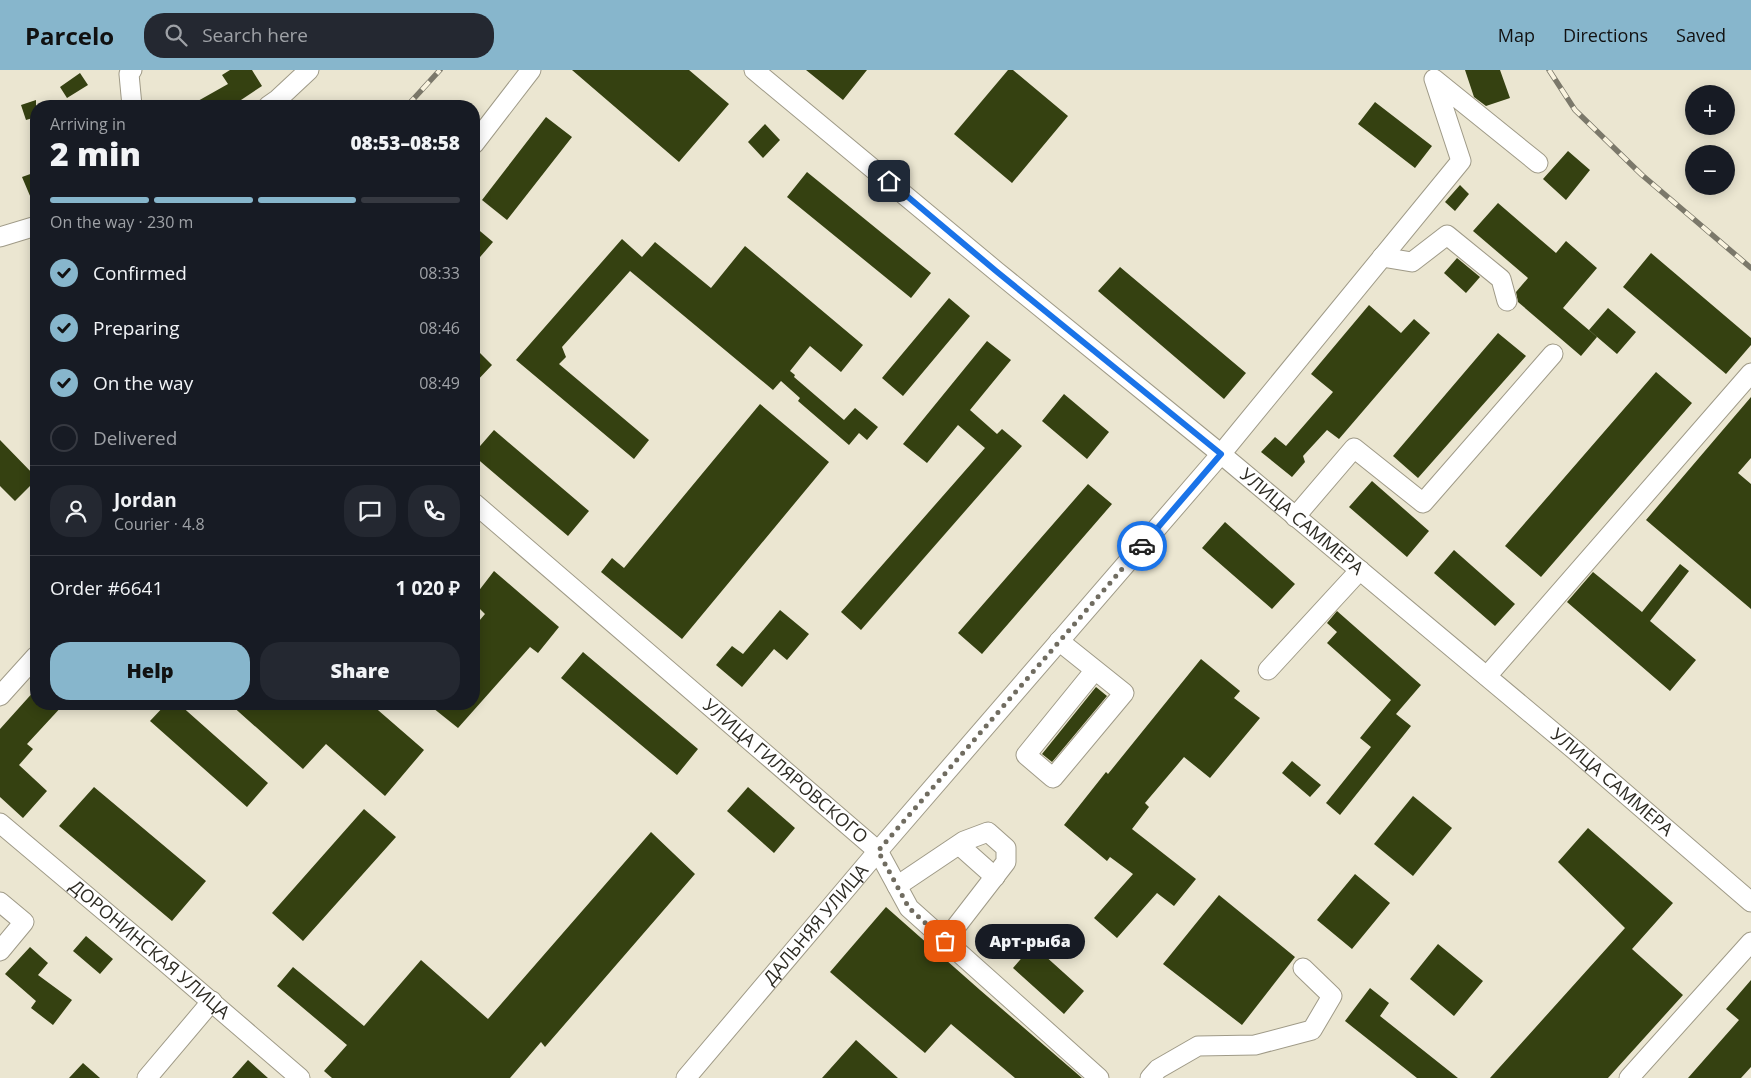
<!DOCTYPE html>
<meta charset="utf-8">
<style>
body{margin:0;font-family:"Open Sans",sans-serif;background:#242831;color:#f1f3f6;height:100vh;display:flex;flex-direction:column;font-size:19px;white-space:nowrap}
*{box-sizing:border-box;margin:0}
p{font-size:16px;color:#9ea1a6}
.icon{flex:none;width:28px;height:28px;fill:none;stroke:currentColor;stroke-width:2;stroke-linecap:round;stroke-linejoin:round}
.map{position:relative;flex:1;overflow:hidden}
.side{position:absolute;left:30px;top:30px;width:450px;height:610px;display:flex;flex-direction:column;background:#171b24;border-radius:20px;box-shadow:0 2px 12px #0003}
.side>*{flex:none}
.tools{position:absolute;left:1685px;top:15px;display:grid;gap:10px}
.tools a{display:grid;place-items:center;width:50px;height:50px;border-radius:50%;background:#171b24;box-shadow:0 2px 12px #0003;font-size:25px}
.pin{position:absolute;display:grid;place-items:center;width:42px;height:42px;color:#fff;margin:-21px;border-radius:10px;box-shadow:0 2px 8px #0006}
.courier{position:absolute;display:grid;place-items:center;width:50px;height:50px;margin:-25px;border:4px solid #1a73e8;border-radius:50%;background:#fff;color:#222;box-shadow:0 1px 6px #0007}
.bubble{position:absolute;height:35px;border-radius:18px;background:#171b24;box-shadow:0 2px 12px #0003;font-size:16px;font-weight:800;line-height:35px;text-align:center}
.summary em{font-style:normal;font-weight:800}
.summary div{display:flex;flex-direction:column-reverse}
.summary{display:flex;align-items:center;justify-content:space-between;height:85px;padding:0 20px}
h1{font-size:32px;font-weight:800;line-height:38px}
.bar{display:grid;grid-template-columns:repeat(4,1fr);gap:8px 5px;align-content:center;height:60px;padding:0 20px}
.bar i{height:6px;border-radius:4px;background:#363941}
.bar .current{background:#87b6cc}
.bar p{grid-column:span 4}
.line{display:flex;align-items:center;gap:12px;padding:0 20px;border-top:1px solid #363941}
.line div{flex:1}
.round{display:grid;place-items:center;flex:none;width:52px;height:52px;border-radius:20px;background:#242831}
ol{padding:0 20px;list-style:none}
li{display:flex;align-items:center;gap:15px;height:55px}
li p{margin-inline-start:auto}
li .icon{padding:5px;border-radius:50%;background:#87b6cc;color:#111;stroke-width:4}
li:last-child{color:#9ea1a6}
li i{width:28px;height:28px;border:2px solid #363941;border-radius:50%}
.action{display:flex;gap:10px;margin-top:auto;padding:10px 20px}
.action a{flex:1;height:58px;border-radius:20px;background:#87b6cc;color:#111;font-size:20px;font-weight:800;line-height:58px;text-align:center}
.action a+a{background:#242831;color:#f1f3f6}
header{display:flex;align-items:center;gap:30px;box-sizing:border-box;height:70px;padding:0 25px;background:#87b6cc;color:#111}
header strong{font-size:24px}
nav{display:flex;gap:28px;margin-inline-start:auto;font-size:18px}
.search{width:350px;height:45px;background:#242831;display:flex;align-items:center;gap:12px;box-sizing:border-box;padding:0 18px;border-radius:20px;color:#9ea1a6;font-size:19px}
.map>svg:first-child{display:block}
</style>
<header>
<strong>Parcelo</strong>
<div class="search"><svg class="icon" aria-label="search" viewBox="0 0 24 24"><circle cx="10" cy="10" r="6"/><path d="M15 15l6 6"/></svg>Search here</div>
<nav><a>Map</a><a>Directions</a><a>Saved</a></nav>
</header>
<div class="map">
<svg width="1751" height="1008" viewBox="0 0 1751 1008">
<rect width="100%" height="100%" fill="#ebe6d1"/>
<path fill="#354111" d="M230,0H252L262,16L232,36H189L228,14L222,5Z
M572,0H689L729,34L679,92Z
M806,0H867L843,30Z
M1008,0H1013L1068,46L1012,113L954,64Z
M1465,0H1500L1510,28L1486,36L1474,27Z
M80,3L88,15L67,28L60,17Z
M36,30V47L26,50L21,35Z
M1375,32L1432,76L1415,98L1358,54Z
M546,47L572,67L507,150L482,130Z
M765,54L780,70L763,88L748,72Z
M1568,81L1590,100L1566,130L1543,109Z
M36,102V140L22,107Z
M807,102L931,203L911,228L787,127Z
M1460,115L1469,124L1455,141L1445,132Z
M1498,133L1556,183L1566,171L1597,198L1563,238L1597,267L1581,286L1518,232L1516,222L1528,208L1473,161Z
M474,156L493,172L474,194Z
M622,169L642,187L655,172L711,218L745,176L863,275L841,302L810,276L790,301L795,305L794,307L844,350L855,338L878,357L867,370L859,363L849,375L798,331L800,328L781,311L773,320L630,201L562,277L566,287L559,294L649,370L634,389L516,290Z
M1651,183L1751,268V275L1726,304L1623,217Z
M1457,188L1480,207L1466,223L1444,203Z
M1120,197L1246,303L1224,329L1098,221Z
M949,228L970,246L903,326L882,308Z
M1369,235L1401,263L1414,249L1430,263L1339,369L1327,360L1303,386L1305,392L1292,407L1261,382L1275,367L1286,376L1333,322L1311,304Z
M1608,238L1636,262L1617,284L1589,260Z
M1498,263L1526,286L1418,408L1393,386Z
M987,271L1011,290L970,340L997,364L1002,359L1022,376L861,560L841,542L985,378L958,355L927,393L903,374Z
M474,277L492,295L474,314Z
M1656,302L1692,333L1541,507L1505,476Z
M1064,324L1109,362L1087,389L1042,351Z
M1751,327V388L1738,403L1751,414V539L1646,450Z
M760,334L829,392L682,569L601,502L612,488L624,498Z
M494,360L589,441L568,466L474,386V383Z
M0,370L36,407V410L15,431L0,416Z
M1372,411L1429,461L1407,487L1349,437Z
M1088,414L1112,434L982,584L958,563Z
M1225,452L1295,514L1272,539L1202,478Z
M1454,480L1515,534L1495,556L1434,503Z
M1680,494L1689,501L1650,551L1696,590L1670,621L1567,532L1593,502L1642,542Z
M494,501L559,557L538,583L530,577L458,658L428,634H474V557L485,544L474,533V527Z
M780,540L809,564L787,590L774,579L742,617L716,595L732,576L743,584Z
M1337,541L1421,615L1396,644L1411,656L1340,745L1326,733L1371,677L1360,668L1391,630L1327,573L1337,562L1327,553Z
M583,582L698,679L677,705L561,608Z
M1201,589L1240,621L1234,628L1260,648L1210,708L1184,687L1145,733L1149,737L1132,759L1196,809L1174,836L1157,823L1117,868L1094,848L1133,804L1110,787L1107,791L1064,755L1106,702L1108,704Z
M1096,617L1107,626L1052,692L1042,684Z
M36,619V634H64L27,674L33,679L19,695L47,721L23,748L0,727V659Z
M166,634H179L268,713L247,737L150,651Z
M230,634H371L424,680L385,726L326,674L303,699Z
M1292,691L1321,715L1310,727L1282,703Z
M94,717L206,811L172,851L59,756Z
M748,717L795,758L774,783L727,741Z
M1413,726L1452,758L1413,806L1374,774Z
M364,739L396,767L303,871L272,843Z
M1588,758L1673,833L1632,879L1683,925L1608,1008H1490L1625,858L1558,792Z
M651,762L695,804L545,977L541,972L510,1008H332L324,1001L347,975L277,916L293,897L364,956L421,890L488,949Z
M1355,804L1390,833L1352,879L1317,850Z
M1219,825L1295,887L1242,955L1163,894Z
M886,837L980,920L1082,1008H1015L951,954L925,983L867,934L830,902Z
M86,866L113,889L100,904L73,881Z
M1438,874L1483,911L1454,946L1410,909Z
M1033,875L1084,921L1064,944L1013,898Z
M30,877L48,893L38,905L72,930L53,955L31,938L36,931L5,904Z
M1751,910V997L1741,1008H1688L1739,950L1726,939Z
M1370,918L1389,933L1380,946L1458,1008H1417L1345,951Z
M856,970L898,1008H822Z
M248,990L268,1008H232Z
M83,993L100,1008H69Z"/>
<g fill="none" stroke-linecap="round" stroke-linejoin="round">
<defs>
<g id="minor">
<path id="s1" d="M754,0L996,201L1221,384L1577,682L1751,832"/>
<path d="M132,36L129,4L132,0"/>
<path d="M268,36L278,29L309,0"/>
<path d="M474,74L531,0"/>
<path d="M0,167L36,156"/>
<path d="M1382,187L1412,192L1447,165L1501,209L1507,231"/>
<path id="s2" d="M474,433L878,781L909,838L1099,1008"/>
<path d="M1295,447L1354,378L1423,433L1553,284"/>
<path d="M1059,571L1124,623L1053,708L1026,685L1095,600"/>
<path d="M1268,600L1360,500"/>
<path d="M1487,606L1751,303"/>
<path d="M0,626L36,586"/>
<path id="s3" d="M0,753L165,892L300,1008"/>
<path d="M959,775L995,807"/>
<path d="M897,816L964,771L988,762L1006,778V792L945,871"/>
<path d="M0,832L24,852L0,881"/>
<path d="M147,1008L212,931"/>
<path id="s4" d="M686,1008L878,781L1221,384L1461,91L1434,9L1538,93"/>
<path d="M1150,1008L1158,999L1198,976L1255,975L1312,960L1332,926L1303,898"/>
<path d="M1629,1008L1751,872"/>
</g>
</defs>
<use href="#minor" stroke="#9f9a87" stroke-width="21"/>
<use href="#minor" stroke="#fff" stroke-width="19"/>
<defs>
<path id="rail" d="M1549,0L1575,40L1642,105L1751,198
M407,36L440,0"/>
</defs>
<use href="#rail" stroke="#7b786a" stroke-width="5.5"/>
<use href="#rail" stroke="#f9f3de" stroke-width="4" stroke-dasharray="11" stroke-linecap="butt"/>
</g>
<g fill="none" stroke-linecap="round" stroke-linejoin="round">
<path stroke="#706c60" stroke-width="5" stroke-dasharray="0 9" d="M945,871L909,838L878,781L1142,476"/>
<path stroke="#1a73e8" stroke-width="6" d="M889,111L996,201L1221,384L1142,476"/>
</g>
<g text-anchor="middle" stroke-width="5" stroke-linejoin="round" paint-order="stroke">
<g font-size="18" fill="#2d2b23" stroke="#f9f3de">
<text dy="6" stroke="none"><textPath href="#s1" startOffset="710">УЛИЦА САММЕРА</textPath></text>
<text dy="6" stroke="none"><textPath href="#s2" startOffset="411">УЛИЦА ГИЛЯРОВСКОГО</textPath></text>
<text dy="6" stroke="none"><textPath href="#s1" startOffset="1115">УЛИЦА САММЕРА</textPath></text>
<text dy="6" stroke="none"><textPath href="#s4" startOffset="201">ДАЛЬНЯЯ УЛИЦА</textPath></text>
<text dy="6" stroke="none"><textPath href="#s3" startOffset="196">ДОРОНИНСКАЯ УЛИЦА</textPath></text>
</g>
</g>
</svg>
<div class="tools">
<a>+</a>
<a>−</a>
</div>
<div class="pin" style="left:945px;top:871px;background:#ea580c"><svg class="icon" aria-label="bag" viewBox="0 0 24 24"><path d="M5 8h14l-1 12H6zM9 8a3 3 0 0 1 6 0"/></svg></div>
<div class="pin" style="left:889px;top:111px;background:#1f2937"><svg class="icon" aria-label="home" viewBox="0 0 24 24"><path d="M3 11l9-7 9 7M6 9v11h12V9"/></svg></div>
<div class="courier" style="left:1142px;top:476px"><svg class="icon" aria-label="car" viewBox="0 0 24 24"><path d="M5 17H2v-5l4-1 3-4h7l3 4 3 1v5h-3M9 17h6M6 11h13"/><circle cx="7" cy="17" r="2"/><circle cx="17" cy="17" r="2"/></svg></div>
<div class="bubble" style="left:975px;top:854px;width:110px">Арт-рыба</div>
<section class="side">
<div class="summary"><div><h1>2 min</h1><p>Arriving in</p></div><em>08:53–08:58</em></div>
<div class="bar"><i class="current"></i><i class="current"></i><i class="current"></i><i></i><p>On the way · 230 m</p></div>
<ol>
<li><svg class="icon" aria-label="check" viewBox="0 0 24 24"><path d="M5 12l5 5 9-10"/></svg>Confirmed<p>08:33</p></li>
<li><svg class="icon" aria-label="check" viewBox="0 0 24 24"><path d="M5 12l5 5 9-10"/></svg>Preparing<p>08:46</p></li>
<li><svg class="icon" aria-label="check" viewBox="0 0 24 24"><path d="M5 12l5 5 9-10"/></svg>On the way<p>08:49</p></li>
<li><i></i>Delivered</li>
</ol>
<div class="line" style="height:90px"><a class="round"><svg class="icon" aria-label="person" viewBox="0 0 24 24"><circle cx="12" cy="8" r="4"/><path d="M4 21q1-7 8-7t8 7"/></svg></a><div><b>Jordan</b><p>Courier · 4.8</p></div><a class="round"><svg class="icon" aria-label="chat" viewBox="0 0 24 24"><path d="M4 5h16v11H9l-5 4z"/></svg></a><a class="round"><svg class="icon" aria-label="phone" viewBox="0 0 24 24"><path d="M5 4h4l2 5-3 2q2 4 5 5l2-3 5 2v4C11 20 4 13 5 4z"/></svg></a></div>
<div class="line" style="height:65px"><div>Order #6641</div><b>1 020 ₽</b></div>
<div class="action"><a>Help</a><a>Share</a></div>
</section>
</div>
